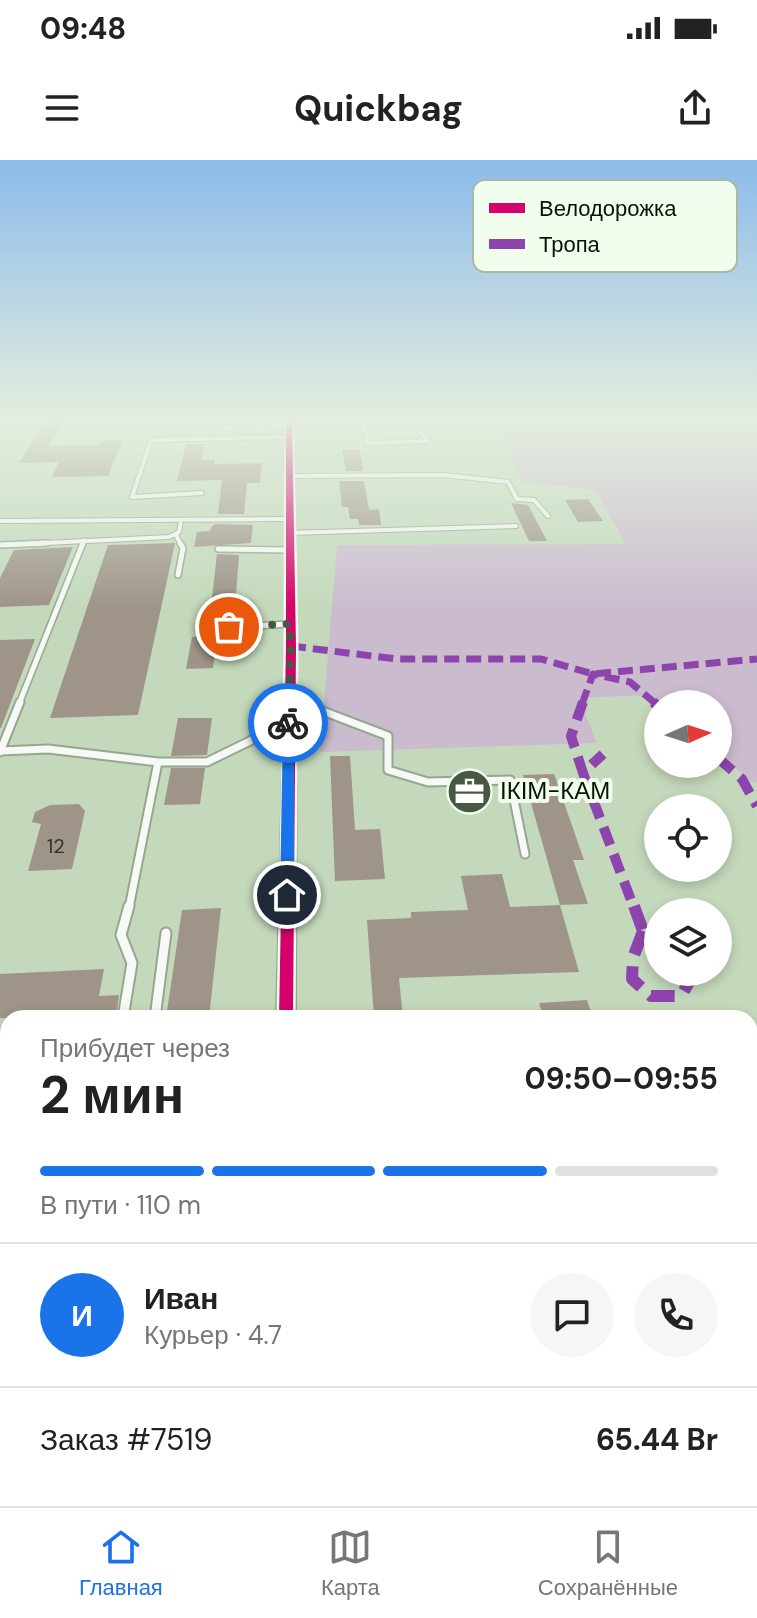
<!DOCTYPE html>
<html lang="ru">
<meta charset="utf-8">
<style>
body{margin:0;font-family:"DM Sans",sans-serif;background:#f6f6f6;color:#222;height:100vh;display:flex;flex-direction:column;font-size:30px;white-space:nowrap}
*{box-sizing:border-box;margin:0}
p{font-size:26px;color:#767676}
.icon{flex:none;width:44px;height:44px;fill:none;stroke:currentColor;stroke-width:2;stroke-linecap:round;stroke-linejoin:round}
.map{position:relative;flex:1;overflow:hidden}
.side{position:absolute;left:0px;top:850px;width:758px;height:496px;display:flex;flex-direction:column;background:#fff;border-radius:24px 24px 0 0;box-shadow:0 4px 12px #0003}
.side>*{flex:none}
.needle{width:52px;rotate:87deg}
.controls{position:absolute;left:644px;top:530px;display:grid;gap:16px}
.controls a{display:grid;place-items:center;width:88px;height:88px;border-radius:50%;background:#fff;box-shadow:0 4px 12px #0003;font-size:40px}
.pin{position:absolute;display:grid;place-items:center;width:68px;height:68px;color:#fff;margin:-34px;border:4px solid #fff;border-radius:50%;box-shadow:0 2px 8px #0007}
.courier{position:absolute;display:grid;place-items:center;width:80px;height:80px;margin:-40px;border:6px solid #1a73e8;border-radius:50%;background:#fff;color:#222;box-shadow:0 2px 10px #0007}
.headline em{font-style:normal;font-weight:700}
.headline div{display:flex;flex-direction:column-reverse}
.headline{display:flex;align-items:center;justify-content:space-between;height:136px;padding:0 40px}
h1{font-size:52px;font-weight:700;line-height:60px}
.bar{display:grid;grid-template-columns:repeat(4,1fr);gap:12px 8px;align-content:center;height:96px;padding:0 40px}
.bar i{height:10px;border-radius:6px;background:#e0e0e0}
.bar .selected{background:#1a73e8}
.bar p{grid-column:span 4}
.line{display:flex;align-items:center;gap:20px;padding:0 40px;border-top:2px solid #e0e0e0}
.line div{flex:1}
.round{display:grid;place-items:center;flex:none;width:84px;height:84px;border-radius:42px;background:#f6f6f6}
.status{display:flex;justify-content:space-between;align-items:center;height:56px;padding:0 40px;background:#fff;direction:ltr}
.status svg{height:22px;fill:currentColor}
header{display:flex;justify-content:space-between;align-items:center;height:104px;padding:0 40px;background:#fff;font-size:36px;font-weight:700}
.menu{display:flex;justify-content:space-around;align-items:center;height:112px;border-top:2px solid #e0e0e0;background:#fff;font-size:22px;color:#767676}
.menu a{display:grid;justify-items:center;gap:4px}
.menu .selected{color:#1a73e8}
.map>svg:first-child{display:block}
</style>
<div class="status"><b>09:48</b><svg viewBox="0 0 49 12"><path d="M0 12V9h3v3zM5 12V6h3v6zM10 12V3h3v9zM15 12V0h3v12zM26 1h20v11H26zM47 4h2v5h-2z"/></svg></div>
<header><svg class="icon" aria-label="menu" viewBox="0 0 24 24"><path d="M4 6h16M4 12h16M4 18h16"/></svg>Quickbag<svg class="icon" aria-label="share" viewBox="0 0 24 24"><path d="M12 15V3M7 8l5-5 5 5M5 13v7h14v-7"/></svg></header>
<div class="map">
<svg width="757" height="1346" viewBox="0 0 757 1346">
<rect width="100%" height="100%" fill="#c4d9bb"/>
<path fill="#cabcce" d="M499,260H757V622L753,623L718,593V544H660L650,535L579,538L597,583L320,592L337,385L626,384L595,330L521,321Z"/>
<path fill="#9e9488" d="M65,261L49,286L100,285L102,281L122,280L108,316L52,317L59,302L19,303L45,262Z
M186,284H204L201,300H215V304L262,303L260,323H247L244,354H218L222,320L177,321Z
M342,290H360L363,311H346Z
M339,321H364L369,350L379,349L381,365H359L358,359H350L348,347H342Z
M588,339L603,361L578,362L565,340Z
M511,343L528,345L547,381H529Z
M216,364L253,365L251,383L194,387L197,372L210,371L212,366Z
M175,383L138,555L50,558L108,385Z
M73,387L49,445L0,447V418L14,390Z
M217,394L239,395L234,462L209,463Z
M233,473V476H217L213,508L186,509L192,477Z
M35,479L1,568H0V480Z
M178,558H212L207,595L171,596Z
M330,596H350L355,670L380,669L385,719L335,721Z
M171,608H205L200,644L164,645Z
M554,614L584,700H573L588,744L560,745L523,615Z
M79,644L85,651L72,709L28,711L41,664L32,662L35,652L50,645Z
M502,714L510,747L560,745L579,812L399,818L403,858H374L367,760L411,758V752L468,750L461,716Z
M221,748L209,858H166L182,750Z
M104,809L99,836L119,835L116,858H0V814Z
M587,840L593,858H544L539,843Z"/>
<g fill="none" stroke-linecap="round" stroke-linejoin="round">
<defs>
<path id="service-far3" d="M362,260L368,283L428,281L409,260
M219,268L288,266
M289,316L444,315L508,322L517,339L534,340L548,356
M202,333L132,337L151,280L288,277
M0,361L289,359
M289,373L516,366
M176,375L181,385
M4,385L169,377L179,372L181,360
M82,385L84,380"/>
<path id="service-far2" d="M0,385L47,383
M218,389L289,390
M178,415L183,388L180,383
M200,469L289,464
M19,544L83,383"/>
<path id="service-far1" d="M0,591L48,589L158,602H207L250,581L288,550H320L388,576V610L428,622L510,620L525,694
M0,592L20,542
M129,748L158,602"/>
<path id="service" d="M123,858L132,803L121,775L129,746
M155,858L166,773"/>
<path id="minor" d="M285,260H293L296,486L295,858H277L286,486Z
M270,1338H294L295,1346H269Z"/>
</defs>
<use href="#service-far3" stroke="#96a68f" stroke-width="6"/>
<use href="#service-far2" stroke="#96a68f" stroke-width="8"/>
<use href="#service-far1" stroke="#96a68f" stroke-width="11"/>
<use href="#service" stroke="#96a68f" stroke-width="13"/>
<use href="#minor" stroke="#96a68f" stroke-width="4"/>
<use href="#service-far3" stroke="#f6f9f5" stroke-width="4"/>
<use href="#service-far2" stroke="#f6f9f5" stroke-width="5"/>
<use href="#service-far1" stroke="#f6f9f5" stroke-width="7"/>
<use href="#service" stroke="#f6f9f5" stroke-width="9"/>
<use href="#minor" fill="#f6f9f5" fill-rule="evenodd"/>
<path stroke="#8e44ad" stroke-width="7" stroke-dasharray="15 7" stroke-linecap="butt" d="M291,486L397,499H541L593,514L757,499
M582,544L593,514L630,522L656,544"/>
<path stroke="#8e44ad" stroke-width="10" stroke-dasharray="19 10" stroke-linecap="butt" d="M583,542L571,576L583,613L603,594
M653,542L658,546
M718,598L742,619L757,646
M583,613L634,748"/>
<path stroke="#8e44ad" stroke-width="12" stroke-dasharray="25 12" stroke-linecap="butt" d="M634,746L643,771L658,783
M643,771L633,798L632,819L651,836H681L692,817L687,812"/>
<defs>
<path id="cycleway" d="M286,260H292L296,486L293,858H279L286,486Z"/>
</defs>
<use href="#cycleway" stroke="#f1feed" stroke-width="5"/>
<use href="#cycleway" fill="#d6006c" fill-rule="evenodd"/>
</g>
<linearGradient id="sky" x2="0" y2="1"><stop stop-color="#8bbbe9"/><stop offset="0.58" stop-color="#e4eee0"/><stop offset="1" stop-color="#e4eee0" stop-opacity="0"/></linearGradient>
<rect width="757" height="448" fill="url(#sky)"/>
<path fill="#1a73e8" d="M288,560L294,563V735L287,739L280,735L283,563Z"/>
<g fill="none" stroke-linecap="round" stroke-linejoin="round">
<path stroke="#485943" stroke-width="8" stroke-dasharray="0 14.4" d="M229,467L289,464L291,486L288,563"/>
</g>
<defs>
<symbol id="office-disc" viewBox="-11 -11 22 22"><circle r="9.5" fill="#485943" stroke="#f1feed"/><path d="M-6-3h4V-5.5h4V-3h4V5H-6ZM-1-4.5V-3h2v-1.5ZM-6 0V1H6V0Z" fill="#fff"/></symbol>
</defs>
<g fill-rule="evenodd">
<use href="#office-disc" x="444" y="606" width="51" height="51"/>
</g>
<g text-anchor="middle" stroke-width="8" stroke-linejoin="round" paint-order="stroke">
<g font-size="20" fill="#2c3424">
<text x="56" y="693">12</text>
</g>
<g font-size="24" fill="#061402" stroke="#f1feed" text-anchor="start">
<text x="500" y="639">ІКІМ-КАМ</text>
</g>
</g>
<rect x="473" y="20" width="264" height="92" rx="12" fill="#f1feed" stroke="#aab8a6" stroke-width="2"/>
<rect x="489" y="43" width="36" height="10" fill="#d6006c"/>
<rect x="489" y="79" width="36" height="10" fill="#8e44ad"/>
<g font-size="22" fill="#061402">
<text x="539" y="56">Велодорожка</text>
<text x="539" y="92">Тропа</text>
</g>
</svg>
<div class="controls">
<a><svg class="needle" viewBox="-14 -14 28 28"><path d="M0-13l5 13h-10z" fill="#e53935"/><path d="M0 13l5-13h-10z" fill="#767676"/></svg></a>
<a><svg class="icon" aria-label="locate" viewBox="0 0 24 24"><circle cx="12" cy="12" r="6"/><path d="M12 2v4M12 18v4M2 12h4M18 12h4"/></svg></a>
<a><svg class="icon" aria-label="layers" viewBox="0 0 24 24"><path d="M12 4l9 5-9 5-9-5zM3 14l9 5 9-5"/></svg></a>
</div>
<div class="pin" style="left:229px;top:467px;background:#ea580c"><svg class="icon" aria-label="bag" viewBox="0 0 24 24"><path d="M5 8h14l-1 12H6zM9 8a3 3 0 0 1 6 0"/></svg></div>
<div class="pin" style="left:287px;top:735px;background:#1f2937"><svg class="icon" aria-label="home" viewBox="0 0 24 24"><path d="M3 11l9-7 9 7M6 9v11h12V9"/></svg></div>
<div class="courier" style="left:288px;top:563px"><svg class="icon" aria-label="bike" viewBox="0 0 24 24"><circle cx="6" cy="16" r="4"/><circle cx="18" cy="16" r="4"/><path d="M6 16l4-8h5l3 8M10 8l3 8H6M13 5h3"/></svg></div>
<section class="side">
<div class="headline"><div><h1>2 мин</h1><p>Прибудет через</p></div><em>09:50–09:55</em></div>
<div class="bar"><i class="selected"></i><i class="selected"></i><i class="selected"></i><i></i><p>В пути · 110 m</p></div>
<div class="line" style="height:144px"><b class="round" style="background:#1a73e8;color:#fff">И</b><div><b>Иван</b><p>Курьер · 4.7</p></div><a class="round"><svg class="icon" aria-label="chat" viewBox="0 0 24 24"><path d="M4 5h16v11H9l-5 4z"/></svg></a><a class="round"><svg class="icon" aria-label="phone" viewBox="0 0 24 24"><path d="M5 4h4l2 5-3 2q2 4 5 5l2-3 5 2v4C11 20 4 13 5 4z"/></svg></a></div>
<div class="line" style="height:104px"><div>Заказ #7519</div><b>65.44 Br</b></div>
</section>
</div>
<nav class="menu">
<a class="selected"><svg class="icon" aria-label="home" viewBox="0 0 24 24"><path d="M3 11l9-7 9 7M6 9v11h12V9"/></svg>Главная</a>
<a><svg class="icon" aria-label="map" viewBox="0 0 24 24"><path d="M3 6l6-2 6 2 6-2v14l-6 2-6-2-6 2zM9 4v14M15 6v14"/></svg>Карта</a>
<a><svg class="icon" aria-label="saved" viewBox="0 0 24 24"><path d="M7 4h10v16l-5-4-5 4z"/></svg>Сохранённые</a>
</nav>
